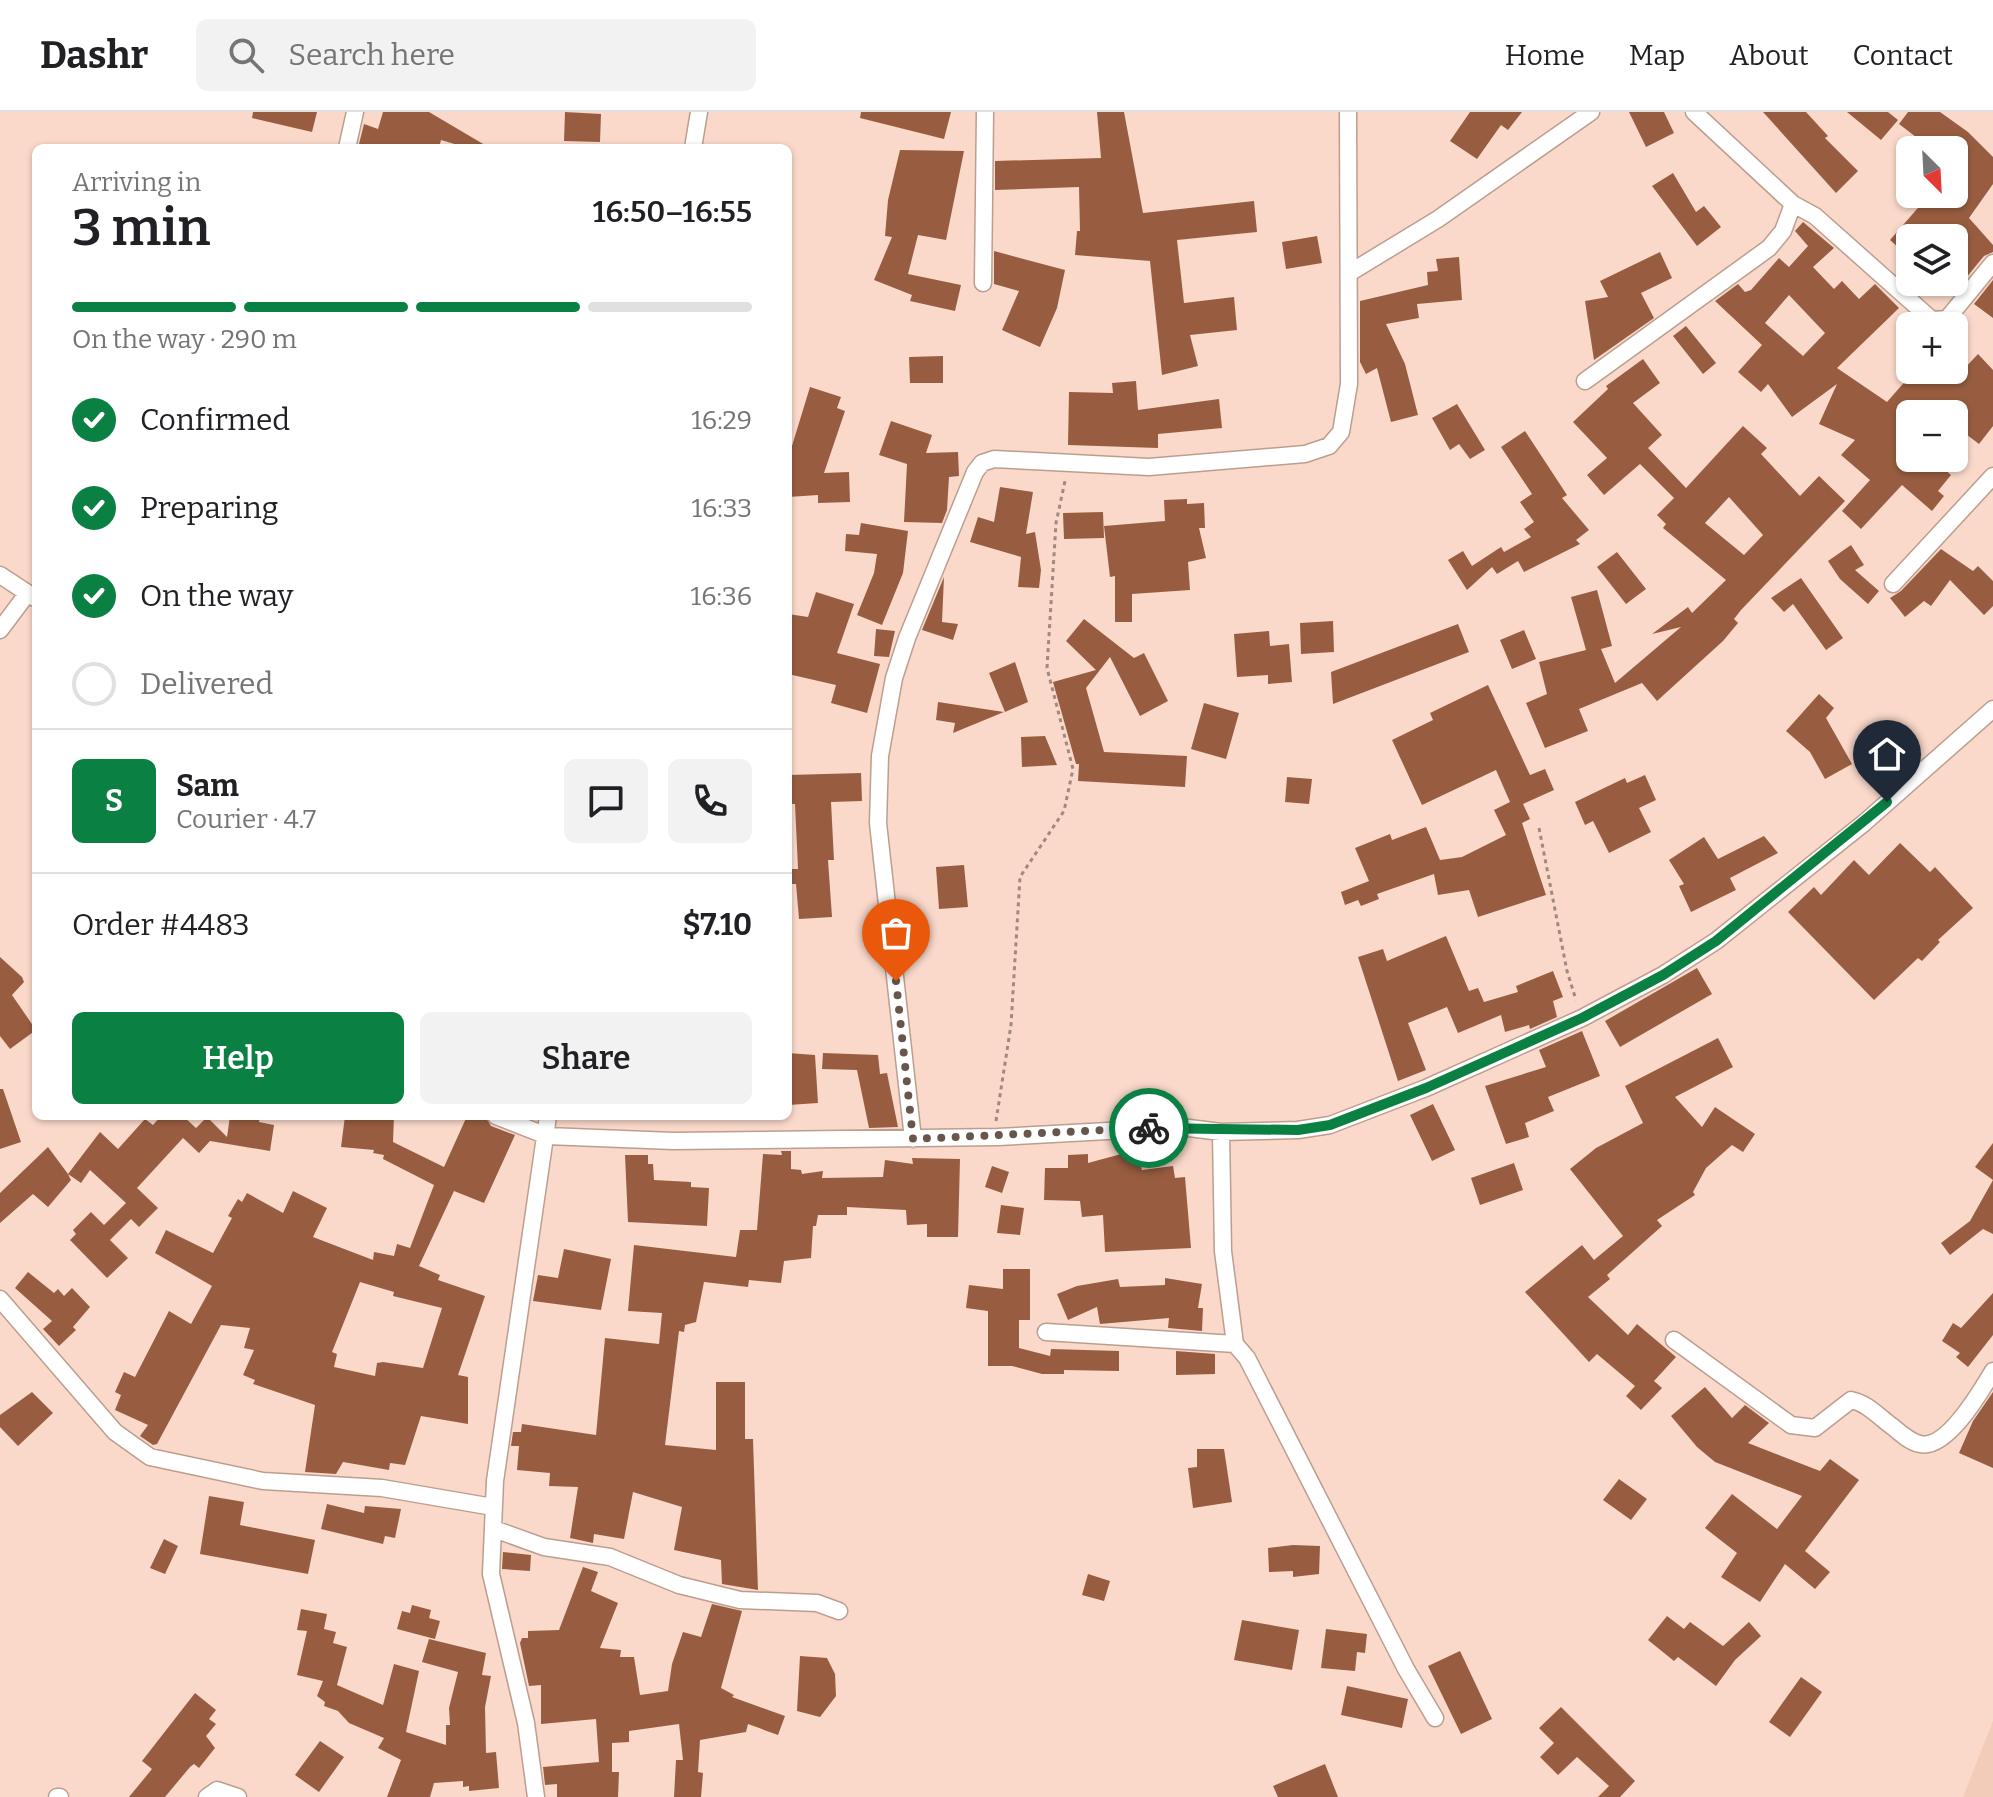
<!DOCTYPE html>
<meta charset="utf-8">
<style>
body{margin:0;font-family:Bitter,serif;background:#f2f2f2;color:#202124;height:100vh;display:flex;flex-direction:column;font-size:30px;white-space:nowrap}
*{box-sizing:border-box;margin:0}
p{font-size:26px;color:#757577}
.icon{flex:none;width:44px;height:44px;fill:none;stroke:currentColor;stroke-width:2;stroke-linecap:round;stroke-linejoin:round}
.map{position:relative;flex:1;overflow:hidden}
.side{position:absolute;left:32px;top:32px;width:760px;height:976px;display:flex;flex-direction:column;background:#fff;border-radius:12px;box-shadow:0 2px 6px #0004}
.side>*{flex:none}
.needle{width:52px;rotate:156deg}
.fabs{position:absolute;left:1896px;top:24px;display:grid;gap:16px}
.fabs a{display:grid;place-items:center;width:72px;height:72px;border-radius:12px;background:#fff;box-shadow:0 2px 6px #0004;font-size:40px}
.pin{position:absolute;display:grid;place-items:center;width:68px;height:68px;color:#fff;margin:-82px -34px;border-radius:50% 50% 50% 0;rotate:-45deg;box-shadow:0 0 8px #0007}
.pin .icon{rotate:45deg}
.courier{position:absolute;display:grid;place-items:center;width:80px;height:80px;margin:-40px;border:6px solid #0b8043;border-radius:50%;background:#fff;color:#222;box-shadow:0 2px 10px #0007}
.overview em{font-style:normal;font-weight:600}
.overview div{display:flex;flex-direction:column-reverse}
.overview{display:flex;align-items:center;justify-content:space-between;height:136px;padding:0 40px}
h1{font-size:52px;font-weight:600;line-height:60px}
.bar{display:grid;grid-template-columns:repeat(4,1fr);gap:12px 8px;align-content:center;height:96px;padding:0 40px}
.bar i{height:10px;border-radius:6px;background:#e0e0e0}
.bar .active{background:#0b8043}
.bar p{grid-column:span 4}
.line{display:flex;align-items:center;gap:20px;padding:0 40px;border-top:2px solid #e0e0e0}
.line div{flex:1}
.round{display:grid;place-items:center;flex:none;width:84px;height:84px;border-radius:12px;background:#f2f2f2}
ol{padding:0 40px;list-style:none}
li{display:flex;align-items:center;gap:24px;height:88px}
li p{margin-inline-start:auto}
li .icon{padding:8px;border-radius:50%;background:#0b8043;color:#fff;stroke-width:4}
li:last-child{color:#757577}
li i{width:44px;height:44px;border:4px solid #e0e0e0;border-radius:50%}
.primary-button{display:flex;gap:16px;margin-top:auto;padding:16px 40px}
.primary-button a{flex:1;height:92px;border-radius:12px;background:#0b8043;color:#fff;font-size:32px;font-weight:600;line-height:92px;text-align:center}
.primary-button a+a{background:#f2f2f2;color:#202124}
header{display:flex;align-items:center;gap:48px;box-sizing:border-box;height:112px;padding:0 40px;background:#fff;border-bottom:2px solid #e0e0e0}
header strong{font-size:38px}
nav{display:flex;gap:44px;margin-inline-start:auto;font-size:28px}
.search{width:560px;height:72px;background:#f2f2f2;display:flex;align-items:center;gap:20px;box-sizing:border-box;padding:0 28px;border-radius:12px;color:#757577;font-size:30px}
.map>svg:first-child{display:block}
</style>
<header>
<strong>Dashr</strong>
<div class="search"><svg class="icon" aria-label="search" viewBox="0 0 24 24"><circle cx="10" cy="10" r="6"/><path d="M15 15l6 6"/></svg>Search here</div>
<nav><a>Home</a><a>Map</a><a>About</a><a>Contact</a></nav>
</header>
<div class="map">
<svg width="1993" height="1685" viewBox="0 0 1993 1685">
<rect width="100%" height="100%" fill="#fad9ca"/>
<path fill="#f3cbb9" d="M1993,1609V1685H1963Z"/>
<path fill="#985d40" fill-rule="evenodd" d="M253,0H317L312,20L252,6Z
M383,0H429L490,36H468L441,28L439,36H358L364,12L378,17Z
M565,0L601,2L600,30L564,29Z
M861,0H951L944,27L860,6Z
M1097,0H1124L1143,101L1254,89L1257,120L1177,128L1184,191L1234,185L1237,218L1190,223L1198,254L1162,263L1150,149L1075,143L1077,119H1080L1079,75L995,78V49L1101,46Z
M1470,0H1522L1508,18L1501,13L1477,47L1450,29Z
M1629,0H1664L1674,21L1646,35Z
M1763,0H1806L1828,24L1825,26L1858,59L1836,81Z
M1847,0H1888L1898,8L1881,28Z
M1908,0H1940L1968,20L1993,45V72L1969,106L1993,133V140L1984,144L1956,178L1954,126H1910V146L1890,128L1930,82H1954V38H1933L1899,12Z
M900,38L964,39L946,128L918,123L908,162L961,173L955,199L910,189L912,183L874,168L892,125L885,124L888,88Z
M1673,61L1696,100L1704,94L1721,115L1697,134L1652,74Z
M1803,110L1834,136L1813,155L1834,177L1842,169L1859,187L1875,172L1899,196L1837,256L1887,290L1915,258H1954V249L1964,257L1978,242L1993,258V314L1979,332L1954,313V302H1910V346H1932L1951,363L1938,379L1944,384L1932,399L1902,373L1861,417L1842,399L1870,368L1841,343L1855,328L1819,312L1837,272L1792,305L1768,272L1761,280L1738,260L1762,233L1715,189L1738,172L1745,180L1751,178L1779,146L1789,155L1808,134L1795,119ZM1789,183L1825,221L1803,244L1765,211Z
M1317,124L1322,151L1286,157L1282,130Z
M994,139L1065,158L1057,196L1040,235L1002,218L1019,179L994,172Z
M1660,140L1672,166L1641,181L1654,206L1594,248L1585,189L1608,185L1600,169Z
M1459,145L1462,188L1417,192L1419,206L1386,212L1405,252L1418,303L1391,310L1377,256L1366,262L1360,250V189L1428,173L1427,160L1438,159L1436,147Z
M1993,168V206L1974,192Z
M1686,214L1716,251L1703,262L1673,224Z
M943,244V271H910L909,245Z
M1643,247L1660,271L1633,291L1662,323L1648,336L1686,376L1743,314L1767,336L1761,342L1800,384L1819,364L1845,389L1741,498L1734,507L1738,511L1723,529L1657,589L1642,571L1579,597L1588,619L1545,636L1526,591L1547,582L1539,550L1586,538L1571,485L1597,478L1612,534L1601,537L1615,571L1681,515L1652,522L1688,495L1692,501L1726,468L1663,416L1666,412L1657,403L1674,386L1640,352L1604,383L1587,363L1607,346L1573,310L1608,277L1606,274ZM1729,385L1763,423L1744,443L1705,411Z
M1136,269L1138,298L1219,287L1222,316L1158,322V336L1068,333L1069,280L1113,281L1112,271Z
M810,275L841,285L837,296L845,299L824,361L849,360L850,390L818,391V383L788,385V347Z
M1457,292L1485,338L1470,347L1459,332L1450,338L1432,306Z
M891,309L932,323L926,341L958,340L959,364L949,365L947,398L942,411L904,410L907,352L879,343Z
M1525,319L1567,383L1562,386L1589,418L1576,428L1580,432L1524,460L1518,449L1497,462L1492,455L1467,478L1448,448L1463,439L1472,454L1501,435L1504,440L1531,425L1524,417L1534,410L1520,390L1532,382L1501,335Z
M1000,375L1033,380L1026,422L1035,420L1041,458L1039,476L1018,475L1021,445L970,430L978,405L994,410Z
M1187,387V392L1204,391L1205,416H1199L1206,446L1188,450L1190,478L1132,482V510H1115V464L1110,465L1104,414L1165,409L1164,388Z
M1103,400L1104,426L1064,427L1063,401Z
M861,411L908,419L903,461L882,513L857,503L874,461L877,442L845,439L846,422L859,423Z
M1851,433L1864,453L1855,458L1879,479L1868,492L1840,467L1828,449Z
M1941,437L1973,459L1978,454L1993,469V494L1984,503L1950,468L1931,494L1924,489L1905,505L1890,486L1901,479Z
M1617,440L1646,477L1626,492L1597,455Z
M944,465L942,510L958,512L953,528L922,518Z
M1801,466L1843,526L1826,538L1793,492L1784,500L1771,486Z
M816,480L854,492L837,541L880,552L867,601L831,591L836,573L788,562V502L808,505Z
M1084,507L1134,546L1144,541L1168,589L1140,604L1110,545L1086,576L1104,640L1187,644L1185,675L1078,669L1079,652H1076L1053,570L1096,558L1066,529Z
M1333,509L1334,540L1301,542L1300,511Z
M1458,512L1469,540L1333,592L1331,560Z
M876,517L895,519L889,545L874,544Z
M1524,518L1536,547L1512,557L1500,528Z
M1269,519L1270,534L1289,532L1292,570L1268,572V563L1237,565L1234,522Z
M1015,550L1028,590L1005,600L989,561Z
M1488,573L1530,663L1545,657L1554,678L1523,692L1530,707L1522,711L1546,783L1478,805L1469,778L1438,783L1434,762L1377,782L1379,787L1361,794L1358,788L1345,793L1341,780L1369,769L1355,736L1390,722L1392,728L1426,715L1440,748L1462,745L1506,723L1494,698L1510,690L1496,658L1422,693L1392,628L1433,608L1430,601Z
M1819,582L1834,596L1826,606L1852,652L1825,667L1810,640L1786,619Z
M938,590L1004,600L953,621L955,611L936,608Z
M1204,591L1239,601L1226,647L1191,637Z
M1045,624L1057,653L1022,655L1021,625Z
M861,661L862,689L831,690L834,748H828L832,805L799,807L796,772H788V757H798L795,692H788V663Z
M1645,663L1656,688L1639,696L1651,720L1609,741L1593,709L1585,713L1575,690L1625,666L1627,671Z
M1287,665L1312,667L1309,692L1285,690Z
M1764,724L1778,741L1730,766L1736,778L1691,800L1679,774L1684,772L1669,748L1704,725L1718,747Z
M1900,731L1930,760L1935,755L1973,796L1938,828L1940,830L1922,849L1918,846L1874,888L1788,800L1814,775L1821,783L1854,748L1869,763Z
M964,753L968,795L939,797L936,755Z
M1446,824L1469,879L1478,876L1484,890L1518,880L1516,874L1553,859L1563,885L1553,889L1557,905L1530,917L1529,913L1505,920L1501,903L1458,921L1447,895L1408,911L1426,958L1398,969L1358,845L1383,837L1387,849Z
M0,845L22,865L24,870L12,883L36,918L10,937L0,924Z
M1697,856L1712,882L1620,935L1605,909Z
M1582,919L1600,964L1548,985L1554,999L1525,1011L1529,1025L1506,1032L1485,974L1546,955L1539,938Z
M1718,926L1733,955L1675,985L1702,1015L1715,995L1755,1022L1743,1040L1732,1033L1706,1056L1693,1080L1695,1083L1657,1108L1662,1114L1607,1163L1610,1167L1588,1185L1628,1223L1637,1212L1676,1245L1654,1269L1662,1276L1641,1298L1626,1284L1635,1274L1597,1242L1589,1250L1525,1180L1582,1133L1594,1148L1623,1124L1570,1057L1596,1036L1643,1011L1625,974Z
M788,941L815,943L818,991L788,993Z
M823,941L878,943L880,962L887,961L898,1015L869,1016L857,958L822,957Z
M0,977H3L21,1030L0,1037Z
M1433,992L1455,1038L1432,1049L1410,1003Z
M161,1004H183L196,1016L207,1005L227,1025L230,1004H260L259,1010L274,1013L270,1039L210,1029L199,1041L183,1026L137,1076L158,1096L139,1115L131,1107L110,1128L128,1146L107,1166L70,1128L76,1122L73,1118L91,1100L104,1113L126,1091L90,1058L81,1071L68,1062L71,1068L48,1095L33,1082L0,1111V1081L48,1035L68,1062L100,1020L118,1037L145,1007L153,1013Z
M345,1004H394L393,1030L444,1055L467,1004H485L491,1014L515,1023L484,1091L454,1079L419,1154L440,1163L438,1168L485,1184L458,1263L468,1265V1312L421,1304L405,1353L390,1351L389,1358L343,1350L336,1362L305,1360L315,1293L253,1272L255,1268L243,1263L254,1238L244,1236L250,1216L221,1213L157,1332L153,1333L140,1324L148,1313L115,1298L121,1283L115,1280L124,1260L135,1265L169,1199L191,1212L212,1174L155,1141L166,1118L213,1141L232,1106L228,1104L238,1087L242,1090L247,1081L283,1101L293,1079L327,1096L313,1125L373,1148L374,1140L394,1144L397,1132L410,1136L434,1073L383,1047L384,1043L373,1041L374,1038L341,1035ZM360,1170L394,1180L393,1184L442,1196L423,1256L383,1250L377,1251L375,1264L334,1255L337,1242L332,1240Z
M1993,1031V1122L1983,1117L1950,1143L1941,1131L1970,1109L1993,1068L1975,1055Z
M1136,1038L1142,1058L1173,1054L1175,1066L1185,1065L1191,1136L1105,1140L1103,1103L1082,1105L1080,1089L1044,1088L1045,1056H1068V1043L1088,1042V1051Z
M781,1039H791V1057L801,1058L802,1062L823,1059L822,1066L883,1065L885,1048L913,1052L912,1046L960,1047L958,1125H927V1112L907,1113L906,1098L847,1095V1103H818L816,1114H813L811,1146L784,1149L781,1171L749,1168L748,1175L704,1170L696,1210L685,1213L684,1220L679,1219L665,1333L716,1338V1270H745V1327H753L758,1478L722,1472L721,1448L674,1438L682,1395L633,1380L624,1427L594,1422L593,1431L570,1426L578,1375L549,1374L550,1361L517,1358L519,1334H511L513,1320H521L522,1312L596,1323L605,1226L659,1232L662,1201L628,1199L634,1133L736,1145L740,1118H757L763,1042L782,1043Z
M625,1043H648V1052H653L654,1068L691,1070V1075L709,1076L707,1114L628,1110Z
M1514,1051L1523,1078L1480,1093L1471,1066Z
M992,1054L1009,1060L1002,1081L985,1075Z
M1001,1093L1024,1096L1020,1123L997,1121Z
M564,1137L611,1147L601,1198L533,1189L538,1163L558,1166Z
M1003,1157H1030V1208H1019V1236L1050,1244L1051,1237L1119,1239V1259L1064,1258V1262H1042L1012,1254H988V1199L966,1196L969,1173L1003,1177Z
M28,1160L54,1181L58,1177L64,1184L72,1176L90,1195L73,1215L76,1218L59,1234L43,1217L52,1209L15,1176Z
M1165,1166L1202,1172L1198,1196H1203L1202,1219L1168,1216L1169,1206L1100,1212L1097,1195L1068,1208L1057,1182L1077,1174L1118,1167L1120,1175L1165,1173Z
M1993,1181V1223L1968,1255L1956,1245L1960,1241L1942,1229L1953,1211L1961,1216Z
M1176,1239L1215,1242V1262L1176,1263Z
M1705,1275L1732,1306L1745,1293L1769,1311L1748,1331L1820,1359L1830,1347L1859,1368L1805,1439L1830,1460L1815,1477L1785,1452L1760,1490L1721,1465L1737,1441L1705,1416L1732,1382L1777,1417L1802,1384L1715,1350L1697,1335L1671,1304Z
M32,1280L53,1301L18,1334L0,1315V1303Z
M1993,1280V1356L1959,1341L1973,1309Z
M1197,1337H1224L1232,1390L1193,1396L1188,1356L1197,1355Z
M1619,1367L1647,1387L1631,1408L1603,1388Z
M209,1384L244,1390L240,1413L315,1428L308,1462L200,1442Z
M327,1392L364,1401L365,1394L401,1397L395,1426L385,1424L383,1432L321,1417Z
M164,1427L178,1434L165,1462L150,1456Z
M1293,1433L1320,1434L1319,1462L1293,1465V1459L1269,1460L1268,1436Z
M503,1440L531,1443L530,1459L502,1457Z
M583,1455L598,1460L591,1479L618,1491L600,1536L621,1538L620,1545H634L640,1583L668,1579L672,1552L683,1520L701,1525L712,1492L742,1499L721,1576L734,1583L732,1585L785,1604L778,1623L748,1612L746,1620L700,1628L698,1660L703,1661L701,1685H674L676,1648H683L679,1612L629,1619V1630L612,1631V1660H619L618,1685H557V1672L545,1673L543,1655L599,1650L596,1607L541,1612V1573L529,1574L520,1531L522,1526H528V1519L559,1518Z
M1088,1462L1110,1469L1104,1489L1082,1483Z
M412,1493L431,1498L429,1506L440,1509L435,1527L397,1517L402,1499L410,1501Z
M301,1497L327,1502L324,1517L336,1520L333,1531L347,1535L337,1573L383,1593L394,1552L419,1559L406,1620L446,1633V1613H450L449,1596L458,1560L422,1550L429,1527L486,1541L482,1563L491,1564L485,1595L486,1641L496,1640L499,1676L469,1679V1674L463,1675V1669L434,1671L430,1685H387L401,1648L378,1636L384,1626L349,1611L338,1599L324,1594L325,1590L317,1584L323,1569L297,1563L307,1519L297,1518Z
M1667,1504L1684,1517L1690,1510L1723,1534L1749,1510L1761,1524L1735,1548L1716,1574L1678,1545L1674,1549L1648,1528Z
M1242,1508L1299,1518L1292,1558L1234,1548Z
M1326,1517L1367,1522L1365,1541L1357,1540L1355,1559L1321,1556Z
M1460,1539L1492,1607L1461,1622L1428,1554Z
M800,1544L827,1546L835,1562L836,1584L820,1605L797,1599Z
M1801,1565L1822,1580L1790,1625L1769,1610Z
M1347,1574L1408,1587L1402,1616L1341,1603Z
M195,1581L216,1598L209,1607L216,1612L206,1624L215,1636L199,1656L194,1652L190,1655L165,1685H129L152,1657L142,1649Z
M1561,1595L1635,1669L1620,1685H1598L1609,1674L1577,1645L1558,1663L1540,1645L1554,1631L1539,1616Z
M320,1629L344,1645L319,1680L295,1663Z
M1325,1652L1338,1685H1278L1273,1674Z"/>
<g fill="none" stroke-linecap="round" stroke-linejoin="round">
<defs>
<path id="street" d="M347,36L355,0
M693,36L699,0
M1793,92L1815,104L1932,208L1947,207L1993,151
M1351,160L1438,107L1591,0
M983,171L985,0
M1585,269L1769,136L1783,119L1793,92L1694,0
M0,463L35,486
M1893,472L1993,364
M0,518L27,482
M496,1004L547,1024L673,1029L998,1025L1181,1015L1221,1020L1298,1018L1330,1013L1426,976L1582,906L1663,863L1716,829L1864,711L1993,597
M1221,1020L1223,1139L1235,1232L1247,1246L1406,1557L1435,1606
M913,1027L878,711L880,644L894,566L907,526L975,360L982,351L994,347L1149,355L1305,342L1329,334L1341,320L1349,272L1348,0
M0,1187L115,1320L150,1345L263,1369L382,1376L493,1395
M1046,1220L1235,1232
M1674,1228L1791,1313L1815,1316L1851,1288C1867,1291 1879,1305 1893,1315C1900,1321 1910,1330 1920,1332C1947,1338 1981,1279 1993,1259
M494,1417L544,1435L610,1445L679,1473L740,1488L817,1491L839,1499
M57,1685H60
M207,1685L217,1678L238,1685
M536,1685L526,1611L491,1462L495,1369L548,1004"/>
</defs>
<use href="#street" stroke="#bc9e8f" stroke-width="19"/>
<path stroke="#a1897e" stroke-width="3" stroke-dasharray="4 4" stroke-linecap="butt" d="M1539,716L1567,859L1576,888
M996,1009L1011,913L1020,765L1064,699L1073,657L1047,556L1056,411L1065,369"/>
<use href="#street" stroke="#fff" stroke-width="16"/>
</g>
<g fill="none" stroke-linecap="round" stroke-linejoin="round">
<path stroke="#68564d" stroke-width="8" stroke-dasharray="0 14.4" d="M896,869L913,1027L1149,1016"/>
<path stroke="#0b8043" stroke-width="10" d="M1149,1016L1298,1018L1330,1013L1426,976L1582,906L1663,863L1716,829L1887,690"/>
</g>
</svg>
<div class="fabs">
<a><svg class="needle" viewBox="-14 -14 28 28"><path d="M0-13l5 13h-10z" fill="#e53935"/><path d="M0 13l5-13h-10z" fill="#757577"/></svg></a>
<a><svg class="icon" aria-label="layers" viewBox="0 0 24 24"><path d="M12 4l9 5-9 5-9-5zM3 14l9 5 9-5"/></svg></a>
<a>+</a>
<a>−</a>
</div>
<div class="pin" style="left:896px;top:869px;background:#ea580c"><svg class="icon" aria-label="bag" viewBox="0 0 24 24"><path d="M5 8h14l-1 12H6zM9 8a3 3 0 0 1 6 0"/></svg></div>
<div class="pin" style="left:1887px;top:690px;background:#1f2937"><svg class="icon" aria-label="home" viewBox="0 0 24 24"><path d="M3 11l9-7 9 7M6 9v11h12V9"/></svg></div>
<div class="courier" style="left:1149px;top:1016px"><svg class="icon" aria-label="bike" viewBox="0 0 24 24"><circle cx="6" cy="16" r="4"/><circle cx="18" cy="16" r="4"/><path d="M6 16l4-8h5l3 8M10 8l3 8H6M13 5h3"/></svg></div>
<section class="side">
<div class="overview"><div><h1>3 min</h1><p>Arriving in</p></div><em>16:50–16:55</em></div>
<div class="bar"><i class="active"></i><i class="active"></i><i class="active"></i><i></i><p>On the way · 290 m</p></div>
<ol>
<li><svg class="icon" aria-label="check" viewBox="0 0 24 24"><path d="M5 12l5 5 9-10"/></svg>Confirmed<p>16:29</p></li>
<li><svg class="icon" aria-label="check" viewBox="0 0 24 24"><path d="M5 12l5 5 9-10"/></svg>Preparing<p>16:33</p></li>
<li><svg class="icon" aria-label="check" viewBox="0 0 24 24"><path d="M5 12l5 5 9-10"/></svg>On the way<p>16:36</p></li>
<li><i></i>Delivered</li>
</ol>
<div class="line" style="height:144px"><b class="round" style="background:#0b8043;color:#fff">S</b><div><b>Sam</b><p>Courier · 4.7</p></div><a class="round"><svg class="icon" aria-label="chat" viewBox="0 0 24 24"><path d="M4 5h16v11H9l-5 4z"/></svg></a><a class="round"><svg class="icon" aria-label="phone" viewBox="0 0 24 24"><path d="M5 4h4l2 5-3 2q2 4 5 5l2-3 5 2v4C11 20 4 13 5 4z"/></svg></a></div>
<div class="line" style="height:104px"><div>Order #4483</div><b>$7.10</b></div>
<div class="primary-button"><a>Help</a><a>Share</a></div>
</section>
</div>
